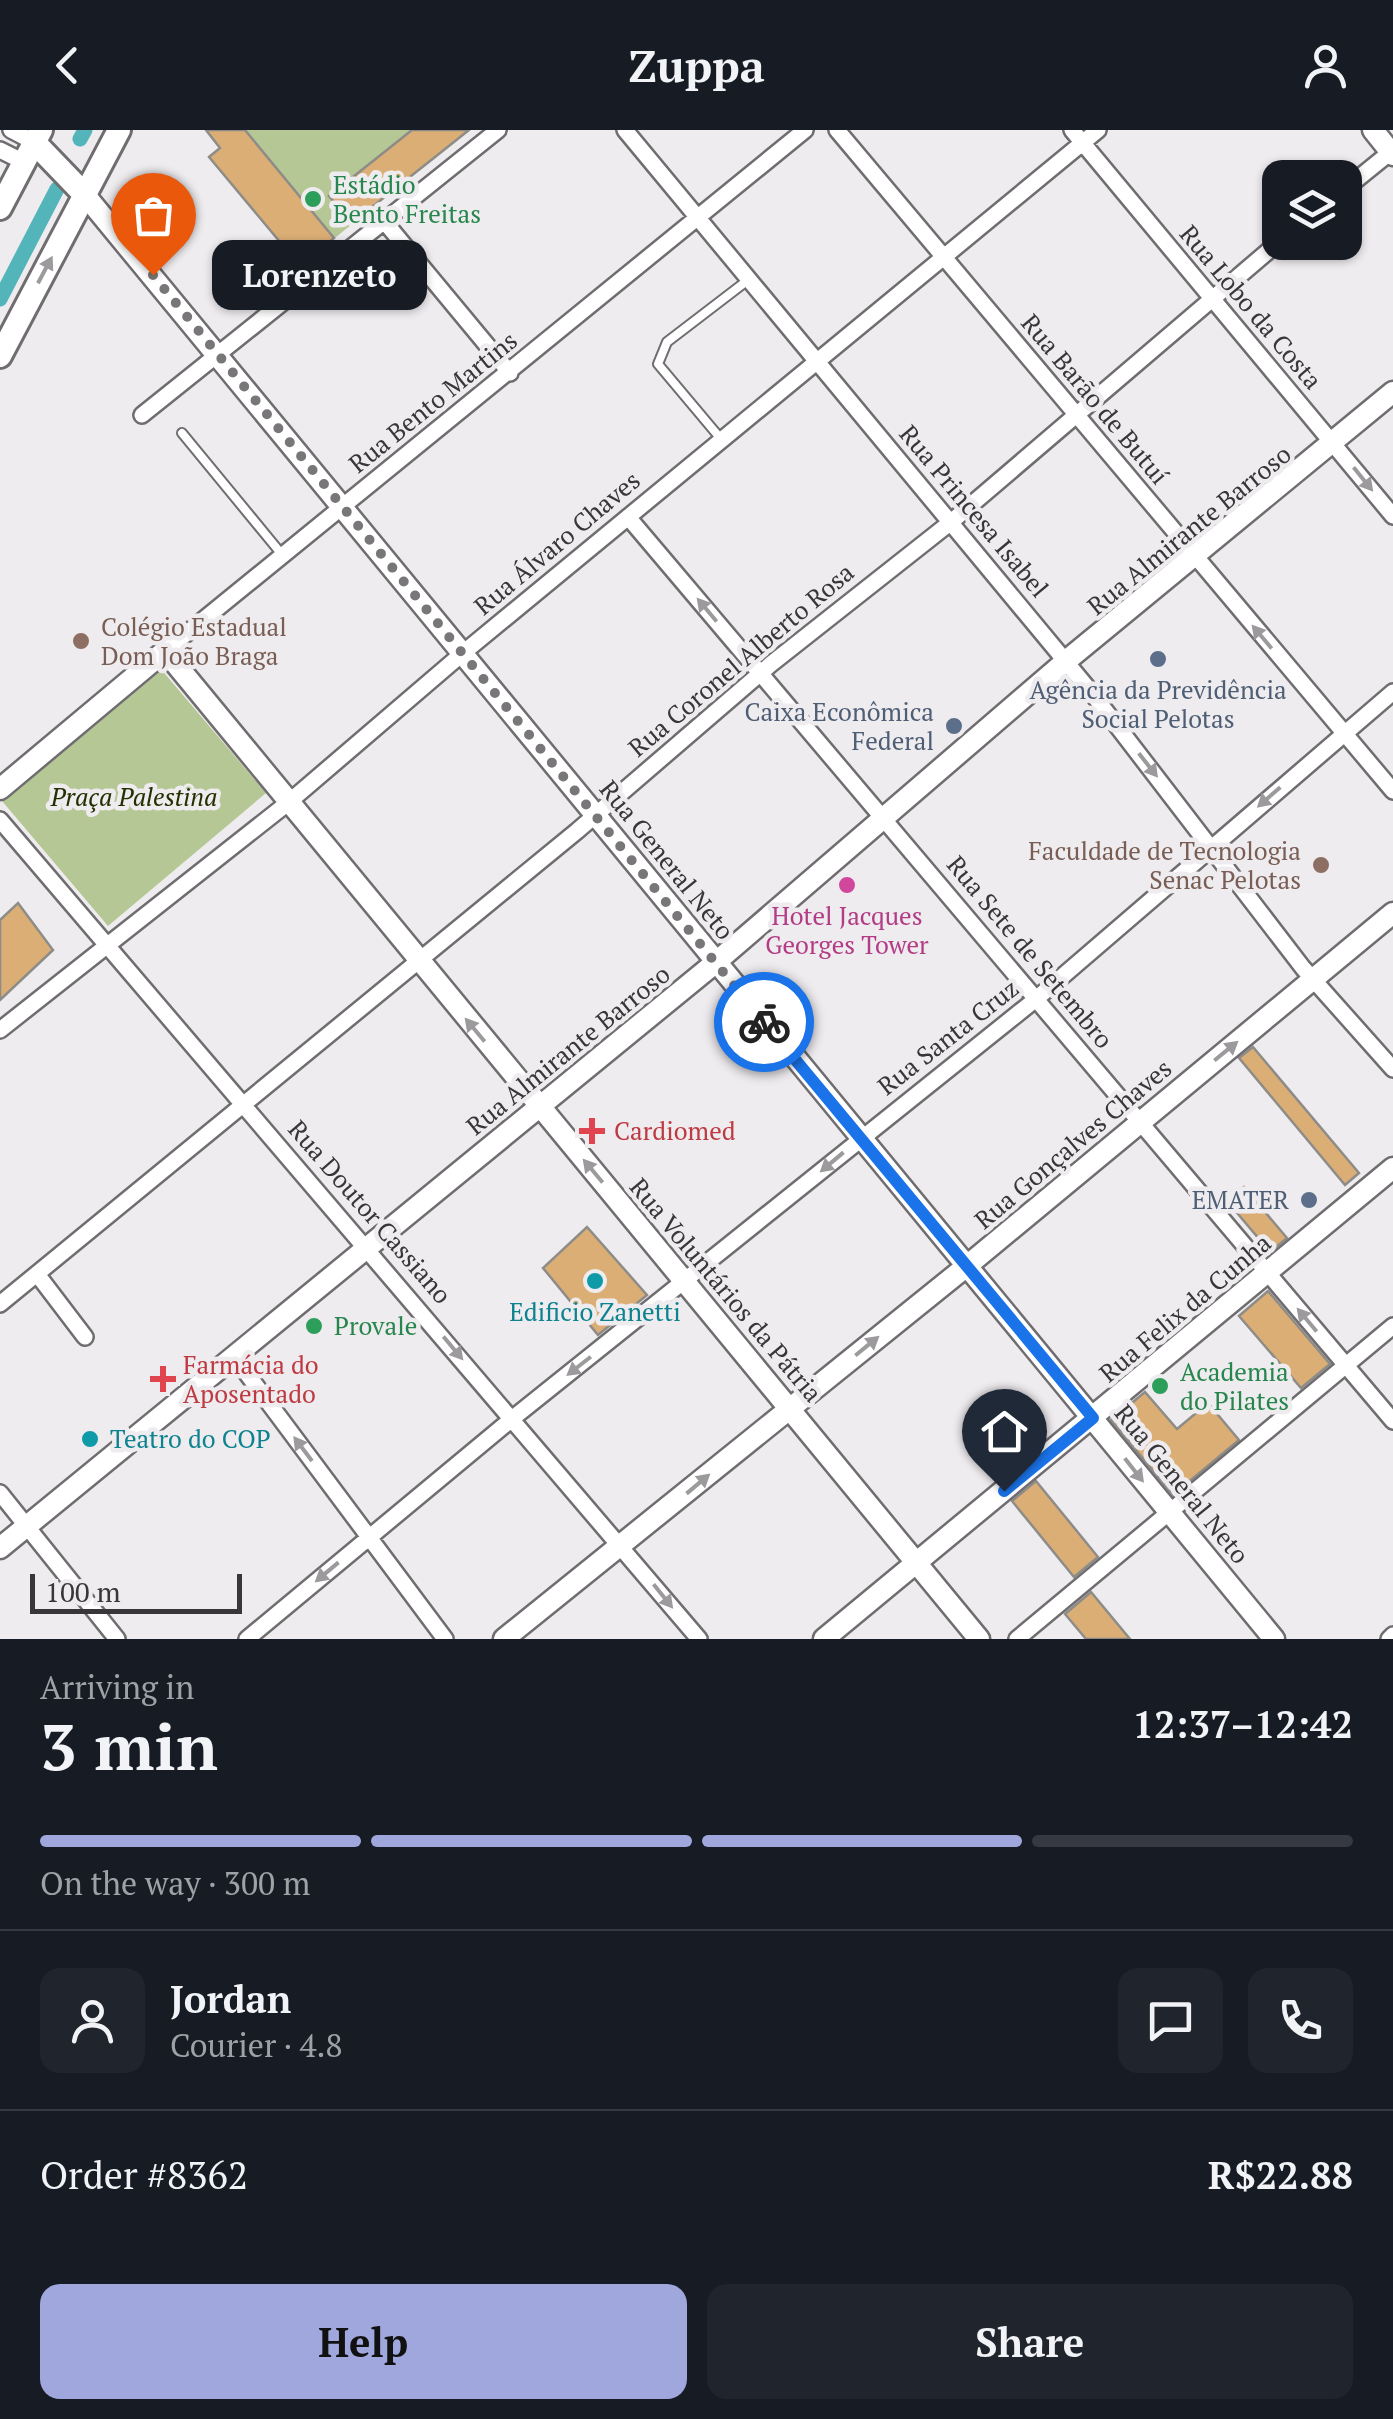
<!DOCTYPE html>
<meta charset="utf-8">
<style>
body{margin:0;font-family:"PT Serif",serif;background:#20242c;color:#f1f3f6;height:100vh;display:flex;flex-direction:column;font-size:38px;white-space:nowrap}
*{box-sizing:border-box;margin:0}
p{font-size:32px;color:#9ea1a6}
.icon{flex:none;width:55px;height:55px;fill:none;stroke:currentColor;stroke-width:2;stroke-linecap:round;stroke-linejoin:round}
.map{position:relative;height:1509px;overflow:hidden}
.panel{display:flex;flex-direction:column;background:#171b24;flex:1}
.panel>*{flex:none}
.controls{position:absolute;left:1262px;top:30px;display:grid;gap:20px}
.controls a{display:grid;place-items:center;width:100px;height:100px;border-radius:20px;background:#171b24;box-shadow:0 2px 8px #0004;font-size:50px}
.scale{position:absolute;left:30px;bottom:25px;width:212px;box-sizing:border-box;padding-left:10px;border:5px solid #383638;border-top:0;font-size:28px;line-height:35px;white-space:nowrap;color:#383638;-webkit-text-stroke:8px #efecef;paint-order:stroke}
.pin{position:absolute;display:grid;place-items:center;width:85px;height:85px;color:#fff;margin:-102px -42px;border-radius:50% 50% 50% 0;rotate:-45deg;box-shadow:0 0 10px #0007}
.pin .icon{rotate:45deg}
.courier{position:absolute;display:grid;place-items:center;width:100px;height:100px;margin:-50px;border:8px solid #1a73e8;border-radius:50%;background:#fff;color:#222;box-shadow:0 2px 12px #0007}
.bubble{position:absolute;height:70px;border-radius:20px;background:#171b24;box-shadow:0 2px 8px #0004;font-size:32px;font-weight:700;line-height:70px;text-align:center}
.head em{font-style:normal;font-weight:700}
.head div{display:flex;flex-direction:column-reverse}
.head{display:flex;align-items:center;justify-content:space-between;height:170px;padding:0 40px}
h1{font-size:65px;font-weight:700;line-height:75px}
.bar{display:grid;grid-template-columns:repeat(4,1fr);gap:15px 10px;align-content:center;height:120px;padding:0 40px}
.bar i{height:12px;border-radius:8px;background:#363941}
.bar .selected{background:#a0a7dd}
.bar p{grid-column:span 4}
.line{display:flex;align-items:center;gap:25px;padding:0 40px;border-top:2px solid #363941}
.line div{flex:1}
.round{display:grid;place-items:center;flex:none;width:105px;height:105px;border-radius:20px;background:#20242c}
.button{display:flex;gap:20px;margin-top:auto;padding:20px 40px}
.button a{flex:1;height:115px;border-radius:20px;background:#a0a7dd;color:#111;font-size:40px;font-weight:700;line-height:115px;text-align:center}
.button a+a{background:#20242c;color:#f1f3f6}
header{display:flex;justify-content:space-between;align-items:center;height:130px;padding:0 40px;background:#171b24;font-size:45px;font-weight:700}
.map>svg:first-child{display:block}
</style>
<header><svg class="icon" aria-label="back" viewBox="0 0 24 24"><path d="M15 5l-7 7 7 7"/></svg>Zuppa<svg class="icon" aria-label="person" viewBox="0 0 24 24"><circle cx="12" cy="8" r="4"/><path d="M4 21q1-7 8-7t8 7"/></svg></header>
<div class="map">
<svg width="1393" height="1509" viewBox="0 0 1393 1509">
<rect width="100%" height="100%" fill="#efecef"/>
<path fill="#b5c794" d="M205,0H469L300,136L209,27L220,18Z
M160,538L266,663L108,796L2,671Z"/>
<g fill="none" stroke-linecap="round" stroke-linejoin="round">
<path stroke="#53b5b9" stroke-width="15" d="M80,9L85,0
M0,169L57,59"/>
</g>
<path fill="#dbae75" stroke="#8e8c88" stroke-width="2.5" d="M206,0H245L334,108L300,136L209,27L220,18Z
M412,0H469L352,93L329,66Z
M18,773L53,820L0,870V790Z
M1253,917L1359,1043L1345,1055L1239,928Z
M1244,1057L1287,1108L1270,1122L1227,1071Z
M587,1097L647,1165L598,1205L543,1138Z
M1268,1161L1330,1234L1301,1258L1239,1186Z
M1145,1262L1177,1299L1208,1273L1239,1310L1173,1365L1111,1290Z
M1036,1351L1098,1427L1074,1447L1012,1371Z
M1091,1462L1130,1509H1086L1065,1484Z"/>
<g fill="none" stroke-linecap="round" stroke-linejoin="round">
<defs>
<path id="service" d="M182,303L284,427
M721,309L658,234L667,212L748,150"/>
<path id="minor" d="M11,0L34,12
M625,0L1091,562L1303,838L1393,939
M837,0L1393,661
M1072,0L1393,386
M0,20L24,32
M1345,59L1393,20
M384,91L510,243
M142,285L498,0
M628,387L1393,1291
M165,521L805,0
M0,690L699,1509
M0,900L289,672L463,523L1098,0
M37,1144L85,1207
M0,1174L577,701L771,534L951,392L1280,111
M233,1225L445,1509
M0,1363L117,1509
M247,1509L513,1288L1036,869L1393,562
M1017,1509L1393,1196
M1389,1509L1393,1505"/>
<path id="tertiary" d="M1373,0L1393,25
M85,65L1274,1509
M0,659L165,521L979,1509
M0,1418L715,833L1066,531L1393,262
M504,1509L968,1135L1393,783
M824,1509L1393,1038"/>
<path id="secondary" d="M34,12L85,65
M0,78L41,0
M0,226L119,0"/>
</defs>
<use href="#service" stroke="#706d70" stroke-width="12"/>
<use href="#minor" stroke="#706d70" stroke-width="20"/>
<use href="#tertiary" stroke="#706d70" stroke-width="25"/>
<use href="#secondary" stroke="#706d70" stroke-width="28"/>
<use href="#service" stroke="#fff" stroke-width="8"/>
<use href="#minor" stroke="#fff" stroke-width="15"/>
<use href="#tertiary" stroke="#fff" stroke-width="20"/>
<use href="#secondary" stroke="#fff" stroke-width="22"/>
</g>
<defs><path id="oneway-solid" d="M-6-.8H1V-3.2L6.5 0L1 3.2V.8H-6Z" transform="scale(2.5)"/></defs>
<g fill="#9c9a9c">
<use href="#oneway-solid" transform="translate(45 140) rotate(-62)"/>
<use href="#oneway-solid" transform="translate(1363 349) rotate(51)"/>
<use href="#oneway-solid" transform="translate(707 480) rotate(-130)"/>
<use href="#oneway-solid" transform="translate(1262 507) rotate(-130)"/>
<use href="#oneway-solid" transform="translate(1148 635) rotate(52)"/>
<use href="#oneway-solid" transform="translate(1269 667) rotate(139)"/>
<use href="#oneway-solid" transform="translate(475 900) rotate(-130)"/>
<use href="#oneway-solid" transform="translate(1226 921) rotate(-39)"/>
<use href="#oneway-solid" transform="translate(832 1032) rotate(140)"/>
<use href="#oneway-solid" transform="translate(593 1041) rotate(-130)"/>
<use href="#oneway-solid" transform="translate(1307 1190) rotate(-130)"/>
<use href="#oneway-solid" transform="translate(867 1216) rotate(-39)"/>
<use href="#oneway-solid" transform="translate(453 1218) rotate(50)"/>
<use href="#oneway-solid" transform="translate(579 1236) rotate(142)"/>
<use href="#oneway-solid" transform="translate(303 1319) rotate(-127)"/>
<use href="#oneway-solid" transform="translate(1134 1340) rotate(52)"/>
<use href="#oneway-solid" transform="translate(698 1354) rotate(-40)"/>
<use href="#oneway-solid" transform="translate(327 1442) rotate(140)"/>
<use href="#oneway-solid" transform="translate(663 1466) rotate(51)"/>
</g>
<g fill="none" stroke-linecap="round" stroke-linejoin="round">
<path stroke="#787678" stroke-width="10" stroke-dasharray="0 18" d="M153,145L764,892"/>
<path stroke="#1a73e8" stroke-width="12" d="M764,892L1093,1288L1004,1361"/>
</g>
<g fill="#2e9e5b" stroke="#efecef" stroke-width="4">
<circle cx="313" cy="69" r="10"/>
<circle cx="314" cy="1196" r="10"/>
<circle cx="1160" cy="1256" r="10"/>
</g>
<g fill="#8d6e63" stroke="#efecef" stroke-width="4">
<circle cx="81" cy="511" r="10"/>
<circle cx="1321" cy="735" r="10"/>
</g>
<g fill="#5c6f8a" stroke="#efecef" stroke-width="4">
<circle cx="1158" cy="529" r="10"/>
<circle cx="954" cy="596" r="10"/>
<circle cx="1309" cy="1070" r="10"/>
</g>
<circle fill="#d1479c" stroke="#efecef" stroke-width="4" cx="847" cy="755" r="10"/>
<g fill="#e0444e" stroke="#efecef" stroke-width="4">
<path d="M587 986h10v10h10v10h-10v10h-10v-10h-10v-10h10z"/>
<path d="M158 1234h10v10h10v10h-10v10h-10v-10h-10v-10h10z"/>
</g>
<g fill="#0f9aa8" stroke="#efecef" stroke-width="4">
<circle cx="595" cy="1151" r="10"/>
<circle cx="90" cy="1309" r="10"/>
</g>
<g text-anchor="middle" stroke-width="9" stroke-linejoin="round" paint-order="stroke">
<g font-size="25" fill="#27864d" stroke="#efecef" text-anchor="start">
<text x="333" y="64">Estádio<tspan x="333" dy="29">Bento Freitas</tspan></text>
<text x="334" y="1205">Provale</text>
<text x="1180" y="1251">Academia<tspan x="1180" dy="29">do Pilates</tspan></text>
</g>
<g font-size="25" fill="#383638" stroke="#efecef">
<text transform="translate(1251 177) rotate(50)" y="9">Rua Lobo da Costa</text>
<text transform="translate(1095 269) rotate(50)" y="9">Rua Barão de Butuí</text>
<text transform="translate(433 272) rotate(-39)" y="9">Rua Bento Martins</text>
<text transform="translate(974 381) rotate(50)" y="9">Rua Princesa Isabel</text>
<text transform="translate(1189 400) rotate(-39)" y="9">Rua Almirante Barroso</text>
<text transform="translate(557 413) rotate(-40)" y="9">Rua Álvaro Chaves</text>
<text transform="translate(741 530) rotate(-40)" y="9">Rua Coronel Alberto Rosa</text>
<text transform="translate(667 730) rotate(51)" y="9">Rua General Neto</text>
<text transform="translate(1030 822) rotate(50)" y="9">Rua Sete de Setembro</text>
<text transform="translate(948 907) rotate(-38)" y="9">Rua Santa Cruz</text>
<text transform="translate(568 920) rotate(-39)" y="9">Rua Almirante Barroso</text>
<text transform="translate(1073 1014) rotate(-40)" y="9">Rua Gonçalves Chaves</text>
<text transform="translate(370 1082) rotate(49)" y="9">Rua Doutor Cassiano</text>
<text transform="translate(726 1160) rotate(50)" y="9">Rua Voluntários da Pátria</text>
<text transform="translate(1185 1178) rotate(-40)" y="9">Rua Felix da Cunha</text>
<text transform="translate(1182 1354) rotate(51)" y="9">Rua General Neto</text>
</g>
<g font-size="25" fill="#785e54" stroke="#efecef" text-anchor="start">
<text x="101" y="506">Colégio Estadual<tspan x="101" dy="29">Dom João Braga</tspan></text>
<text x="1301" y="730" text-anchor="end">Faculdade de Tecnologia<tspan x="1301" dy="29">Senac Pelotas</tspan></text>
</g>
<g font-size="25" fill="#4e5e75" stroke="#efecef" text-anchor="end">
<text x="1158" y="569" text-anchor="middle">Agência da Previdência<tspan x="1158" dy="29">Social Pelotas</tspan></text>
<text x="934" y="591">Caixa Econômica<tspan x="934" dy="29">Federal</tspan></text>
<text x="1289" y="1079">EMATER</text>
</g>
<g font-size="25" font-style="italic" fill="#233000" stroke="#efecef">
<text x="134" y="676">Praça Palestina</text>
</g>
<g font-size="25" fill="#b23c85" stroke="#efecef">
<text x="847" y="795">Hotel Jacques<tspan x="847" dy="29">Georges Tower</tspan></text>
</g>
<g font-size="25" fill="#be3a42" stroke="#efecef" text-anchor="start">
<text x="614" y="1010">Cardiomed</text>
<text x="183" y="1244">Farmácia do<tspan x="183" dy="29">Aposentado</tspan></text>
</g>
<g font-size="25" fill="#0d838f" stroke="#efecef">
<text x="595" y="1191">Edificio Zanetti</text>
<text x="110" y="1318" text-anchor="start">Teatro do COP</text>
</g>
</g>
</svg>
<div class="controls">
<a><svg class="icon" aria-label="layers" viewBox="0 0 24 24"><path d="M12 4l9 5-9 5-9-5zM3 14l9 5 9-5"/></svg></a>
</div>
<div class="scale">100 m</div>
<div class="pin" style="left:153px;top:145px;background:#ea580c"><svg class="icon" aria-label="bag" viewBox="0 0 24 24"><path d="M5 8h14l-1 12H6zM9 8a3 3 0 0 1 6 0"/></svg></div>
<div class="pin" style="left:1004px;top:1361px;background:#1f2937"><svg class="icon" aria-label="home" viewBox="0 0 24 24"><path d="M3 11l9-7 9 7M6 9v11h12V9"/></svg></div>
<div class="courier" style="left:764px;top:892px"><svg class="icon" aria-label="bike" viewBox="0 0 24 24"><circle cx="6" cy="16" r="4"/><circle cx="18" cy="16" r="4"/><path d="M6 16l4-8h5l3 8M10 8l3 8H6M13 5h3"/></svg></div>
<div class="bubble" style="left:212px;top:110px;width:215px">Lorenzeto</div>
</div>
<section class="panel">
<div class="head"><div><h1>3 min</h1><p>Arriving in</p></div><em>12:37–12:42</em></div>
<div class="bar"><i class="selected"></i><i class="selected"></i><i class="selected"></i><i></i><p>On the way · 300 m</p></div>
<div class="line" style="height:180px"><a class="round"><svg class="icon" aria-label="person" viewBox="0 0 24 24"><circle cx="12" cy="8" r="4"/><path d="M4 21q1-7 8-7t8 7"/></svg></a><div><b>Jordan</b><p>Courier · 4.8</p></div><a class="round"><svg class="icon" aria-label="chat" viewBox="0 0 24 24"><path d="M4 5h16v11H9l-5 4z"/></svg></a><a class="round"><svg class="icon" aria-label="phone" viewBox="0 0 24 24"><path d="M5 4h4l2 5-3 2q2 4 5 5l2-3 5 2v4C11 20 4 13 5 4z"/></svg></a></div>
<div class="line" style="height:130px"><div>Order #8362</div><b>R$22.88</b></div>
<div class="button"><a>Help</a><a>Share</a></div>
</section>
